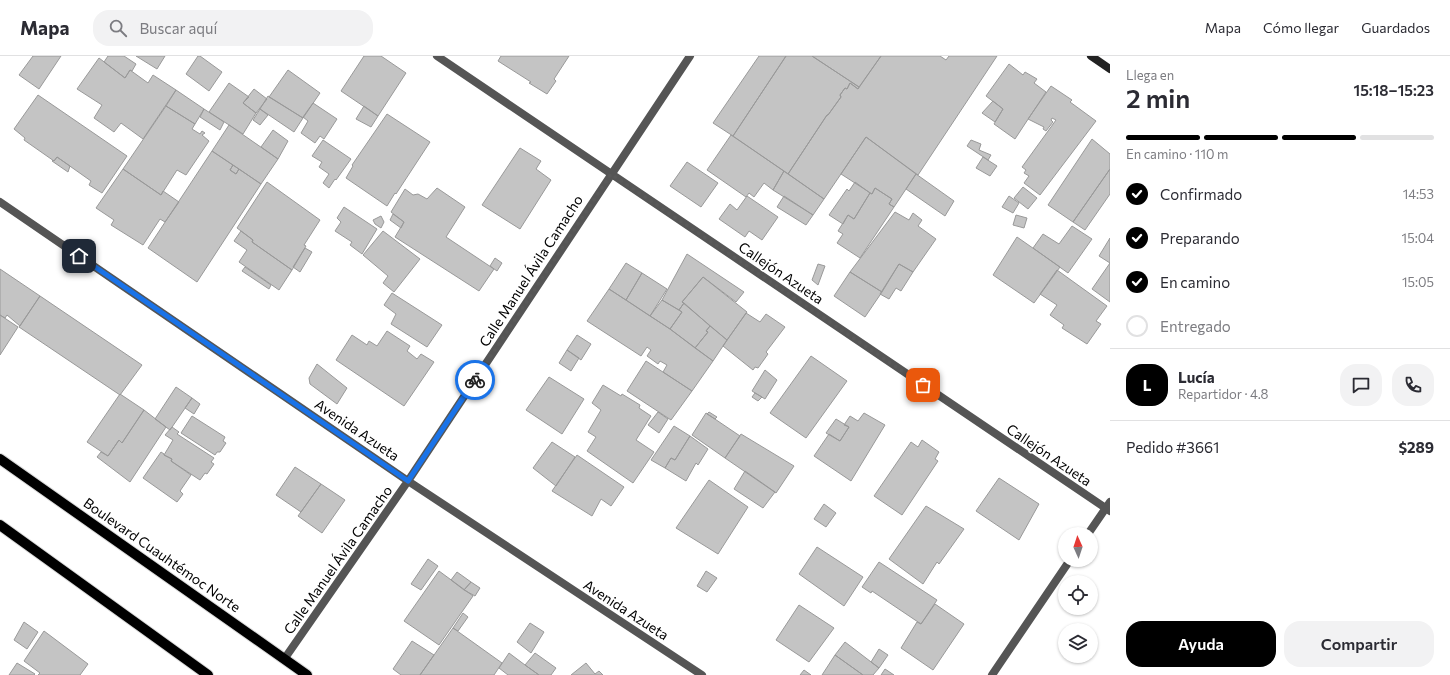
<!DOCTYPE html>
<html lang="es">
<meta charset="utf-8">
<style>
body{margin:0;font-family:Commissioner,sans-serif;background:#f2f2f3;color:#2b2b33;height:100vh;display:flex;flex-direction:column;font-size:15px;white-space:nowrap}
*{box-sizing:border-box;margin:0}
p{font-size:13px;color:#7c7c81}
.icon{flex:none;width:22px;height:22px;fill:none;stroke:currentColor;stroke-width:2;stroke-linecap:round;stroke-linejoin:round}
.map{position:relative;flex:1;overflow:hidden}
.sheet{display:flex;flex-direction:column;background:#fff;width:340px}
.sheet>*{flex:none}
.needle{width:26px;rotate:357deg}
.tools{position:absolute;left:1058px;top:471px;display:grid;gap:8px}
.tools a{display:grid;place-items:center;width:40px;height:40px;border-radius:50%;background:#fff;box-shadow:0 1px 3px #0004;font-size:20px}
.pin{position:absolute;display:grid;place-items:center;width:34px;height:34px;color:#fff;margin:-17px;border-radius:8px;box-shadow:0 2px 6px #0006}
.courier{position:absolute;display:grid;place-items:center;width:40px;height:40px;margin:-20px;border:3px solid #1a73e8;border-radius:50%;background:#fff;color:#222;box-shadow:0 1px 5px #0007}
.head em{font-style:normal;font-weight:600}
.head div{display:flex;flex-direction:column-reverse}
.head{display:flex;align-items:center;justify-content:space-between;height:68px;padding:0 16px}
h1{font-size:26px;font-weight:600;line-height:30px}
.bar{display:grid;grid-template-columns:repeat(4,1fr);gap:6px 4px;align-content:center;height:48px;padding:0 16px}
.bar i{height:5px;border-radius:3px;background:#e1e1e2}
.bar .active{background:#000}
.bar p{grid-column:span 4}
.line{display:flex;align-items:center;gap:10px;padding:0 16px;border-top:1px solid #e1e1e2}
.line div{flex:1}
.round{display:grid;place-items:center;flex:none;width:42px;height:42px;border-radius:16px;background:#f2f2f3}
ol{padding:0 16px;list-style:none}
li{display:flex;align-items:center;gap:12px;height:44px}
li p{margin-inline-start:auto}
li .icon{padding:4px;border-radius:50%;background:#000;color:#fff;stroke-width:4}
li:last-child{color:#7c7c81}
li i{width:22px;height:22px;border:2px solid #e1e1e2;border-radius:50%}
.action{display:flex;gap:8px;margin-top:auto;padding:8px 16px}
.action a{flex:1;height:46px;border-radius:16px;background:#000;color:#fff;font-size:16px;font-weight:600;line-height:46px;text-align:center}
.action a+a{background:#f2f2f3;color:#2b2b33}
header{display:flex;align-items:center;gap:24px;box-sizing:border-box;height:56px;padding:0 20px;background:#fff;border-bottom:1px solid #e1e1e2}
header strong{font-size:19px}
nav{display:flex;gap:22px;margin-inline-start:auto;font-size:14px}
.search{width:280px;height:36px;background:#f2f2f3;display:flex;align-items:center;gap:10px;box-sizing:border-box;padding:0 14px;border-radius:16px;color:#7c7c81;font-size:15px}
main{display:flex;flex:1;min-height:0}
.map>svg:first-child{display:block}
</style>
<header>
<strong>Mapa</strong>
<div class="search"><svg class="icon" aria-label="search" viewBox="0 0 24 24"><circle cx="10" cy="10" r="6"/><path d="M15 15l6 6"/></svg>Buscar aquí</div>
<nav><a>Mapa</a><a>Cómo llegar</a><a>Guardados</a></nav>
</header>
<main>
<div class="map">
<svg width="1110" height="619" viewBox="0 0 1110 619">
<rect width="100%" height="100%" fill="#fff"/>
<path fill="#c4c4c4" stroke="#999" d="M33,0H61L39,33L19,19Z
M108,0H124L136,8L132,15L130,14L125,22L104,6Z
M136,0H165L157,13Z
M198,0H200L222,16L209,35L186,18Z
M364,0H381L406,17L378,60L341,35Z
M501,0H569L554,23L556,25L547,38L529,27L531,26L498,5Z
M759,0H786L733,80L713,67Z
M786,0H812L859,31L858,33L850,27L847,33L845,32L840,39L841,41L828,59H827L788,118L733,80Z
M812,0H881L859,31Z
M881,0H940L946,4L949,0H997L918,119L866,81L824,143L788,118L827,59H828L841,41L840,39L845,32L847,33L850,27L858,33Z
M99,2L125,22L130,14L148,27L153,19L176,34L143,83L121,67L114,76L94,62L102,49L77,33Z
M1009,8L1023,19L1025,16L1037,23L1034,27L1046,36L1015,83L994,68L1003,53L986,40Z
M288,14L320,37L303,62L269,41Z
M229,27L249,41L243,47L256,57L243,78L209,56Z
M1051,30L1072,44L1070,46L1096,65L1040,139L1024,127L1029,120L1024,117L1026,114L1022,111L1056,64L1052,62L1051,64L1053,66L1046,75L1043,73L1044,71L1028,63Z
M254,33L267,43L256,57L243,47Z
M176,34L204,53L195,68L166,50Z
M38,39L127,100L102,137L89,129L91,125L57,101L54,105L24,84L25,82L14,73Z
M268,40L303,62L294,76L260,53Z
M993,45L1003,53L995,66L982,57Z
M313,47L337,63L324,83L320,80L315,87L301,77L308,65L303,61Z
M166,50L195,68L192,73L200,78L202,75L205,77L202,79L209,85L186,119L177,114L161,139L123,113Z
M364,50L378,60L371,71L356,63Z
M204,53L224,66L220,74L200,61Z
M260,53L268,59L260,69L253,64Z
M387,58L430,86L396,138L395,137L387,150L346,122L353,110L352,109Z
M229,69L278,103L261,128L212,95Z
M273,74L288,85L278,103L261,91Z
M731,79L784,115L773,134L764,127L754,141L749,137L746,141L707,114Z
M866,81L916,118L894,151L889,148L892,143L875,132L872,138L841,118Z
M1092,83L1110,98V113L1073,166L1048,149Z
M323,84L351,103L336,124L335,123L329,132L323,127L329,118L319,111L322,106L312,100Z
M971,84L981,88L979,94L991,99L988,104L967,90Z
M520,92L541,105L536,113L551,124L520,173L482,149Z
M212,95L233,109L230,114L236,118L239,113L261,128L197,226L148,192Z
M57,101L70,110L68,116L52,105L53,104L54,105Z
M983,101L997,110L990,120L976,112Z
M687,106L718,127L701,151L670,130Z
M233,109L239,113L236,118L230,114Z
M123,113L161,139L163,135L179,146L165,166L160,163L143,189L111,169L114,164L96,152Z
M1110,113V138L1085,174L1073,166Z
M784,115L824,143L813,159L773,134Z
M916,118L954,145L945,160L906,133Z
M267,126L320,164L304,189L306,190L292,214L252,186L253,184L237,172Z
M855,126L870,137L854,163L848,159L843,168L829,159L847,133L849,135Z
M1023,131L1037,142L1028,153L1014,142Z
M437,132L465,151L446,181L494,213L479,235L395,181L404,166L391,156L405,133L413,139L418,138L427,143Z
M875,132L892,143L889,148L894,151L860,202L837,187L843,178L838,175L848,159L854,163L870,137L872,138Z
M747,140L778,161L762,184L749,175L745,181L719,163L730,148L737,154Z
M784,140L813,159L806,169L777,151Z
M1009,140L1019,147L1013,157L1002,151Z
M344,151L377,173L362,198L350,189L352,186L335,175L341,166L337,162Z
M895,156L909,164L913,157L922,164L918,170L936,183L913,216L899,208L882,236L850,216Z
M393,158L404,166L401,172L390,164Z
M1016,159L1027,162L1024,172L1013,169Z
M381,160L384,166L381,172L375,168L373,164Z
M1072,170L1092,183L1068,217L1033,192L1043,178L1059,188Z
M241,175L253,184L252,186L292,214L279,234L239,206L247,194L234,185Z
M383,175L420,203L394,236L383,227L388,220L363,199Z
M1017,181L1060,211L1034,247L993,219Z
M1110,182V207L1099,200Z
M305,192L312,196L300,216L293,211Z
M687,198L744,236L736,246L703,221L682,246L684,247L679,254L662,244Z
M495,202L502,207L497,215L490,210Z
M626,207L642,217L626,244L609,233Z
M1110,207V246L1092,233Z
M818,208L825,210L818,229L812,224Z
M899,208L913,216L901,235L896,232L889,243L880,238Z
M245,211L271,229L269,233L242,215Z
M0,213L40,240L20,270L7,259L5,262L0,259Z
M1057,214L1107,250L1096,265L1101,268L1087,288L1062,272L1064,269L1050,259L1057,249L1040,238Z
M850,216L882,236L865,261L834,240Z
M642,217L667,233L650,260L626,244Z
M703,221L747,256L727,284L682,246Z
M609,233L670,273L713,305L692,335L663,316L667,309L660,305L658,308L647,300L651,294L647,291L641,300L587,265Z
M392,237L442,269L427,291L391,268L396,258L384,249Z
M40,240L142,309L120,339L19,271Z
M662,244L682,256L670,273L650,260Z
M684,247L710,270L706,275L708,276L695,292L670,273L682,256L679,254Z
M746,257L760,266L766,258L785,271L766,296L768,298L758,312L755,311L753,314L723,290Z
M0,259L18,271L0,299Z
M710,270L727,284L713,305L695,292L708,276L706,275Z
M387,275L410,290L407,295L417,303L421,298L434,306L404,350L336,304L352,279L367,289L369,285L377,290Z
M577,279L591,288L581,304L567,294Z
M567,294L579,302L571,315L559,307Z
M811,300L847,325L806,382L770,357Z
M646,305L692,335L671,364L627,335Z
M317,308L347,332L337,348L310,328L309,322Z
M765,314L777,324L765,343L752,335Z
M549,321L584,343L562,378L526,354Z
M603,329L621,340L622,338L640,349L639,352L651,360L636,384L654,396L633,427L587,395L596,381L588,376L601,354L592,347Z
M176,331L192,342L170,374L155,363Z
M755,337L762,341L758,345L752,341Z
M120,338L144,354L122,387L119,384L108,400L87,386Z
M192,342L200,348L194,358L185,352Z
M144,354L166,371L130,426L97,401L101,396L108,400L119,384L122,387Z
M658,356L668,363L659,377L648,369Z
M709,356L717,361L715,363L707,358Z
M706,357L740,380L725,402L692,379Z
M864,357L885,369L851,425L814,400L829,378L840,385L849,371L844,369L850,360L858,365Z
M192,360L225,381L223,385L226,387L220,396H217L215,399L181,377Z
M836,363L849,371L840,385L826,377Z
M674,370L690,380L675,404L671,402L665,412L651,404Z
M172,371L179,376L177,378L214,402L211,406L214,408L207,418L205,417L200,424L171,405L172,403L164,399L173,384L165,379Z
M741,378L794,410L776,437L725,402Z
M690,380L708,393L698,409L696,407L686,425L665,412L671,402L675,404Z
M922,384L939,396L935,403L938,405L902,459L874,440L911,386L918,391Z
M552,386L575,401L556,430L533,412Z
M161,396L164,398V399L172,403L171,405L191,419L180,435L183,438L177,446L143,422Z
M577,399L624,431L611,450L601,443L592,460L552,435Z
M295,411L321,428L301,456L276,439Z
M745,415L775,436L763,452L734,433Z
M999,422L1039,448L1019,484L976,455Z
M709,424L748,451L718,498L676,472Z
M321,428L345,444L322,477L298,460Z
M824,448L836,457L826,471L814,463Z
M926,450L964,473L939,508L937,506L923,528L889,503Z
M817,491L863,521L844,550L799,518Z
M428,503L438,510L421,534L411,528Z
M879,506L937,544L921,568L872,535L871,537L862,531Z
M439,515L473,540L439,589L404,565Z
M706,515L717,522L707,536L697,530Z
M457,516L471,526L464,534L451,524Z
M471,526L480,532L475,540L464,534Z
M935,548L964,568L933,614L901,592L917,566L921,568Z
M799,549L834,572L809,606L776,584Z
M463,557L468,561L458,575L453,572Z
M24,566L38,576L27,593L14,584Z
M530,567L544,576L531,597L517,586Z
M453,572L502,607L494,619H420Z
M44,575L88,608L80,619H38L40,617L24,605Z
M412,585L434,599L420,619H401L393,613Z
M845,586L879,612L873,619H863L835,599Z
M879,593L888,599L879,612L871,606Z
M509,597L525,609L539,619H508L499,612Z
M535,597L556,612L551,619H539L525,609Z
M835,599L863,619H822Z
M17,607L35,618L34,619H9Z
M586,607L595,618L599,615L603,619H571Z
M885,613L894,619H881Z
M804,614L811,619H800Z"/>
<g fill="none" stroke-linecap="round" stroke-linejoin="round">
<defs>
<path id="primary" d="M0,403L307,619
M0,469L208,619"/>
</defs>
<use href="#primary" stroke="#dbdbdb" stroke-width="12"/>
<path stroke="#555" stroke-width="8" d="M437,0L1110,455
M0,146L408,425L702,619
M1088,478L1110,446
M285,602L408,425L690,0
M992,619L1070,504"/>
<path stroke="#222" stroke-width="8" d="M1091,0L1110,13"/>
<use href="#primary" stroke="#000" stroke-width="10"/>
</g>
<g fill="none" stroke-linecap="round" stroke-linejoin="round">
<path stroke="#595959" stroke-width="4" stroke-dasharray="0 7.2" d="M475,324L611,118L923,329"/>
<path stroke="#1a73e8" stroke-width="5" d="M79,200L408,425L475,324"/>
</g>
<g text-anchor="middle" stroke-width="3" stroke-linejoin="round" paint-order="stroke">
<g font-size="14" fill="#000" stroke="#fff">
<text transform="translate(531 215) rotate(-57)" y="5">Calle Manuel Ávila Camacho</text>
<text transform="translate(781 217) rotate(34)" y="5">Callejón Azueta</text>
<text transform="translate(357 374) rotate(34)" y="5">Avenida Azueta</text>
<text transform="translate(1049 399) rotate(34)" y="5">Callejón Azueta</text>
<text transform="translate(162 499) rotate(35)" y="5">Boulevard Cuauhtémoc Norte</text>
<text transform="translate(338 504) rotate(-55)" y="5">Calle Manuel Ávila Camacho</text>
<text transform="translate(626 554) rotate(33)" y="5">Avenida Azueta</text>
</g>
</g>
</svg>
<div class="tools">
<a><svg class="needle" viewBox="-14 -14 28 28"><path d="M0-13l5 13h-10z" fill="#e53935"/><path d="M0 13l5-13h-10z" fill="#7c7c81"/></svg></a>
<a><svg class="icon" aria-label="locate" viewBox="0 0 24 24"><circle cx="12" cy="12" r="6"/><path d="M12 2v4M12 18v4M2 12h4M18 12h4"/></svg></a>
<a><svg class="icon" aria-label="layers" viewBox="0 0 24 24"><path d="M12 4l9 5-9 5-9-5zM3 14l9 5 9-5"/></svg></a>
</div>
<div class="pin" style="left:923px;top:329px;background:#ea580c"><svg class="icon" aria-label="bag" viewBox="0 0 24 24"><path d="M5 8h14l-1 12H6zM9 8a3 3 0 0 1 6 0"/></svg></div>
<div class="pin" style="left:79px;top:200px;background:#1f2937"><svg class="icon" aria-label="home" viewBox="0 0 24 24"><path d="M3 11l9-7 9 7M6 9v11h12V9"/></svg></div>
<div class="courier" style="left:475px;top:324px"><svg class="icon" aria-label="bike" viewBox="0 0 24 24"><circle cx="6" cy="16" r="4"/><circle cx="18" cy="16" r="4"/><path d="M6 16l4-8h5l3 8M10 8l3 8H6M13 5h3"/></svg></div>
</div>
<section class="sheet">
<div class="head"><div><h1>2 min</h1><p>Llega en</p></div><em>15:18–15:23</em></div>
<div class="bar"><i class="active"></i><i class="active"></i><i class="active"></i><i></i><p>En camino · 110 m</p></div>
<ol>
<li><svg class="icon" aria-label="check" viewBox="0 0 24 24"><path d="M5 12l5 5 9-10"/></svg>Confirmado<p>14:53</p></li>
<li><svg class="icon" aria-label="check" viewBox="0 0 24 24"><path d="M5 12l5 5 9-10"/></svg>Preparando<p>15:04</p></li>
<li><svg class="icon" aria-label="check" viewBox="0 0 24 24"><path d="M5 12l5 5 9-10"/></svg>En camino<p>15:05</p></li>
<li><i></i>Entregado</li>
</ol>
<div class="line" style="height:72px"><b class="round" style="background:#000;color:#fff">L</b><div><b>Lucía</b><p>Repartidor · 4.8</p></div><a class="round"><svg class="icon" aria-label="chat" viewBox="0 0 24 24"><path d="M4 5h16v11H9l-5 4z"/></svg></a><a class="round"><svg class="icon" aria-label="phone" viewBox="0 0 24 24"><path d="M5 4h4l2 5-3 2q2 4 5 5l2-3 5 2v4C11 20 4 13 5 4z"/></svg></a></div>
<div class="line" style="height:52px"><div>Pedido #3661</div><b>$289</b></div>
<div class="action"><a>Ayuda</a><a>Compartir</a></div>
</section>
</main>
